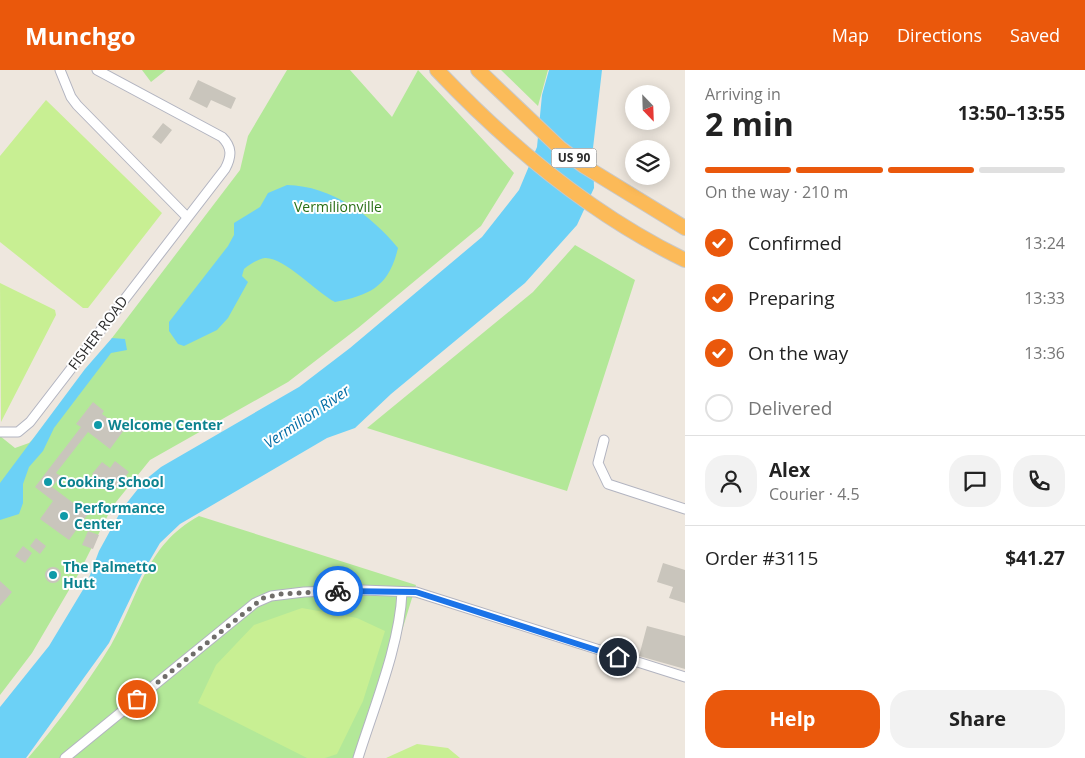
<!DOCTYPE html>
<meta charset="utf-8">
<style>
body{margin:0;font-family:"Open Sans",sans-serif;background:#f2f2f2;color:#222;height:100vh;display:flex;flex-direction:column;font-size:19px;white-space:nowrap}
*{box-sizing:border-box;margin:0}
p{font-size:16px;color:#767676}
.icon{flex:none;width:28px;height:28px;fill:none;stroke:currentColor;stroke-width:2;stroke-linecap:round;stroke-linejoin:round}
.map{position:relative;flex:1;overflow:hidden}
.panel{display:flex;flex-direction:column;background:#fff;width:400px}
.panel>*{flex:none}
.needle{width:32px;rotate:157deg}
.fabs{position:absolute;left:625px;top:15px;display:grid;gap:10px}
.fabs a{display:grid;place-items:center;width:45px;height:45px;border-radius:50%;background:#fff;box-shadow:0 2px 12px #0003;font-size:25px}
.pin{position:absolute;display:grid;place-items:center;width:42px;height:42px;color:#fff;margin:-21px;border:2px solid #fff;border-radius:50%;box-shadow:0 1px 5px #0007}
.courier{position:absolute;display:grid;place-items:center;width:50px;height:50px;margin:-25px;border:4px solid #1a73e8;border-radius:50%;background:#fff;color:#222;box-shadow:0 1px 6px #0007}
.overview em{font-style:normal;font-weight:700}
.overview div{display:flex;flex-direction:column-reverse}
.overview{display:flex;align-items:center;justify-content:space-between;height:85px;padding:0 20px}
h1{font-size:32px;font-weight:700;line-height:38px}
.bar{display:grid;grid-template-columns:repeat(4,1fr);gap:8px 5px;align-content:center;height:60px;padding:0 20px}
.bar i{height:6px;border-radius:4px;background:#e0e0e0}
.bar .active{background:#ea580c}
.bar p{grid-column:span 4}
.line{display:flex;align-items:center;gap:12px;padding:0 20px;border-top:1px solid #e0e0e0}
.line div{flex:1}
.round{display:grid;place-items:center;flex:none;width:52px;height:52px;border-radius:20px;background:#f2f2f2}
ol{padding:0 20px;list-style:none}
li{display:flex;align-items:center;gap:15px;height:55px}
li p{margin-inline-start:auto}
li .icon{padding:5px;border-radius:50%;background:#ea580c;color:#fff;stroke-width:4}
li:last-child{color:#767676}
li i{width:28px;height:28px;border:2px solid #e0e0e0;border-radius:50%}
.primary-button{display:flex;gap:10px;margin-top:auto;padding:10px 20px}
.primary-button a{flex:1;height:58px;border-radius:20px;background:#ea580c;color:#fff;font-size:20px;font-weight:700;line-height:58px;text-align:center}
.primary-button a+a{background:#f2f2f2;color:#222}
header{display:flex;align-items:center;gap:30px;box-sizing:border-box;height:70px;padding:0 25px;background:#ea580c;color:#fff}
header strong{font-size:24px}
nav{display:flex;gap:28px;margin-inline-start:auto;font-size:18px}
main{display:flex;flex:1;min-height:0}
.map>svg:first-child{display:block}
</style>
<header>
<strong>Munchgo</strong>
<nav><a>Map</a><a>Directions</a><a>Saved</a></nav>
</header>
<main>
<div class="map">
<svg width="685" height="688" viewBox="0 0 685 688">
<rect width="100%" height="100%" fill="#eee7de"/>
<path fill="#b3e898" d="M142,0H166L151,12Z
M287,0H350L392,47L418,0L514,103L481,156L358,258L288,312L150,390L112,437L79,503L32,583L0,625V366L15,378L29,373L78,326L112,268L240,100L248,66Z
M501,0H548L538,36Z
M575,175L635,210L567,421L367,358L533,222Z
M199,446L416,515L363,688H28C56,656 89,611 111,575C139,527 145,475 199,446Z"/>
<path fill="#c8ef93" d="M46,30L162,143L88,238H83L0,172V86Z
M0,213L55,240L56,245L1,352Z
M302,538L357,548L385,561L363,631L337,684L325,688H307L198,633L216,595L254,555Z
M417,674L448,678L460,688H386Z"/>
<path fill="#6cd1f6" d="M549,0H602L593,78L594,118L577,155L525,213L391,324L355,358L327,368L180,454L160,473L143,502L109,573L26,688H0V637L49,576L87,513L99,481L122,439L145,410L161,397L299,317L350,278L482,167L519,120L537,77L542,25Z
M287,115C332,116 371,145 398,178C389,216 371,225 335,232C316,222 284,187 265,188C258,189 250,194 244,199L242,206L248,212L228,248L217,260L184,276L178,274L169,261V252L228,176L234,165V153L260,137L268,123Z
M112,268L125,269L127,280L111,283L54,358L43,381L29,397L23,414V433L19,444L0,450V413L85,299Z"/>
<path fill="#c9c5bc" d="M198,10L236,28L231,39L211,30L207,38L189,29Z
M163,53L172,60L161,74L152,67Z
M93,332L104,341L102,344L124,360L110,379L88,362L56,403L61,406L52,417L88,444L69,470L40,449L53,431L35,417L81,357L76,354Z
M115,391L129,402L114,421L92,404L102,392L110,398Z
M88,461L99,465L93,479L82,475Z
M36,468L46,476L40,484L30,476Z
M23,476L32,483L25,493L15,486Z
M663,493L685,500V533L669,528L673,517L657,512Z
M45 505a8 8 0 1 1 16 0a8 8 0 1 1-16 0Z
M0,511L12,522L0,536Z
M647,556L685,566V599L639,586Z"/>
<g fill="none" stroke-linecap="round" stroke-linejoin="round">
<defs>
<path id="minor" d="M60,0L71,27L77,35L187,147
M0,362H18L30,352L225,99C232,86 232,77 222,67L97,0
M604,370L598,393L608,414L685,439
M65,688L255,533L271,526L304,522L362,520L416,522L685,607
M358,688C374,637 400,574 402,522"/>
<path id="trunk" d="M437,0C509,76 590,144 685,190
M478,0L560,78L584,96L685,158"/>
</defs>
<use href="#minor" stroke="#b2b4c0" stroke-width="11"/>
<use href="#trunk" stroke="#c8c8c8" stroke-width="16"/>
<use href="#minor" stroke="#fff" stroke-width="9"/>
<use href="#trunk" stroke="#fcba58" stroke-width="14"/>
</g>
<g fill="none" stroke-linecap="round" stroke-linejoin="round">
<path stroke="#706d6a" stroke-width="5" stroke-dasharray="0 9" d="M137,629L263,528L281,524L338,521"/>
<path stroke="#1a73e8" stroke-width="6" d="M338,521L416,522L618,587"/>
</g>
<g fill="#0f9aa8" stroke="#fff" stroke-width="2">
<circle cx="98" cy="355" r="5"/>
<circle cx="48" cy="412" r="5"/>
<circle cx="64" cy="446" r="5"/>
<circle cx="53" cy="505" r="5"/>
</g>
<g text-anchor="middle" stroke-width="4" stroke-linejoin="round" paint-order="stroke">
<rect fill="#fff" stroke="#6b6b6b" stroke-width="1" x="551.5" y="78.5" width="45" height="19" rx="4"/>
<g font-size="12" font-weight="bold" fill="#2c2c2c">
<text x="574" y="92">US 90</text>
</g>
<g font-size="14" fill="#296f16" stroke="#fff">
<text x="338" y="142">Vermilionville</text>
</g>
<g font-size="14" fill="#2c2c2c" stroke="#fff">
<text transform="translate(98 263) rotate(-53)" y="5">FISHER ROAD</text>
</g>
<g font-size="14" font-weight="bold" fill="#0d838f" stroke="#fff" text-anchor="start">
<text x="108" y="360">Welcome Center</text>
<text x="58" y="417">Cooking School</text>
<text x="74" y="443">Performance<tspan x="74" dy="16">Center</tspan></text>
<text x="63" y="502">The Palmetto<tspan x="63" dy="16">Hutt</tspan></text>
</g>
<g font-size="15" font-style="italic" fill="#066fa7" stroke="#fff">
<text transform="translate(307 347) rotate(-34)" y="5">Vermilion River</text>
</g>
</g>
</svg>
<div class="fabs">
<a><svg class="needle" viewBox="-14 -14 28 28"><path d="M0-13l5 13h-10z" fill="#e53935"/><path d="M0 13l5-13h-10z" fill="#767676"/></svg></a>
<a><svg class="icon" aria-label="layers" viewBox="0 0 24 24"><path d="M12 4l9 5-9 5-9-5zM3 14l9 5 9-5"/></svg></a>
</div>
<div class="pin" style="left:137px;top:629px;background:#ea580c"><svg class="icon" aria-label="bag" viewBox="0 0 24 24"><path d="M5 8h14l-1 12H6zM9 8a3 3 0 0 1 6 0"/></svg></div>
<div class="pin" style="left:618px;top:587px;background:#1f2937"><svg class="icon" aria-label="home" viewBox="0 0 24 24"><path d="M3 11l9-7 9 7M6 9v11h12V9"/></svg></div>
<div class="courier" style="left:338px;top:521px"><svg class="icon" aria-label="bike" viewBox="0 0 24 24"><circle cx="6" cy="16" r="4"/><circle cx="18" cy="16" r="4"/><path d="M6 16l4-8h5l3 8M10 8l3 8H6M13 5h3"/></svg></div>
</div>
<section class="panel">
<div class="overview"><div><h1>2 min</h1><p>Arriving in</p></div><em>13:50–13:55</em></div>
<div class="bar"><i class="active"></i><i class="active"></i><i class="active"></i><i></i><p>On the way · 210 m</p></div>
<ol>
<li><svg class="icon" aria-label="check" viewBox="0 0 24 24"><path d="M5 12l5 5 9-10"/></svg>Confirmed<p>13:24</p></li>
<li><svg class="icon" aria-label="check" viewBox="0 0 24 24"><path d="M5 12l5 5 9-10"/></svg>Preparing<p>13:33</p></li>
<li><svg class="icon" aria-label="check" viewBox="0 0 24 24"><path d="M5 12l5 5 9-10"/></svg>On the way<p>13:36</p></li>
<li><i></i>Delivered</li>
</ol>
<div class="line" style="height:90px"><a class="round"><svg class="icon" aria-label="person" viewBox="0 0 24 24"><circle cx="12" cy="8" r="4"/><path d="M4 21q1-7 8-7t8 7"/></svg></a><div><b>Alex</b><p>Courier · 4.5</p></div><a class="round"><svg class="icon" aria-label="chat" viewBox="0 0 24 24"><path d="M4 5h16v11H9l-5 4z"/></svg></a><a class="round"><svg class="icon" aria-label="phone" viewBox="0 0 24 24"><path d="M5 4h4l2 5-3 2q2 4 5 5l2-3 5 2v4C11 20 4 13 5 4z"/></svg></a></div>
<div class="line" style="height:65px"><div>Order #3115</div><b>$41.27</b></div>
<div class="primary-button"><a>Help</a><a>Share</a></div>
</section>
</main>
